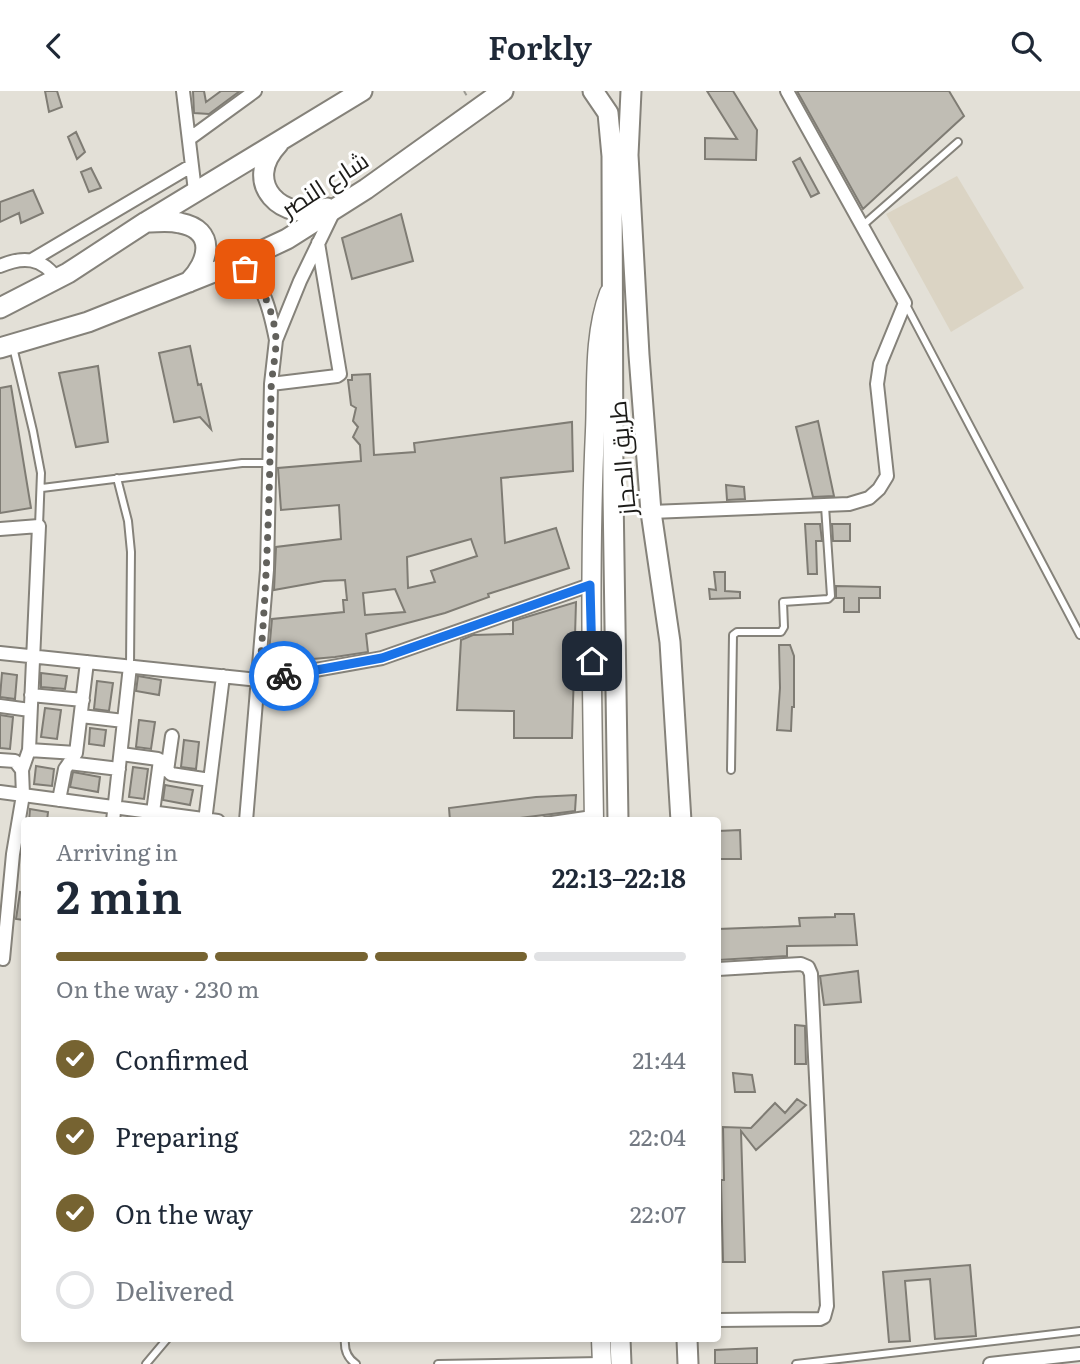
<!DOCTYPE html>
<meta charset="utf-8">
<style>
body{margin:0;font-family:Literata,Cairo,serif;background:#f6f6f7;color:#1f2937;height:100vh;display:flex;flex-direction:column;font-size:26px;white-space:nowrap}
*{box-sizing:border-box;margin:0}
p{font-size:23px;color:#747a83}
.icon{flex:none;width:38px;height:38px;fill:none;stroke:currentColor;stroke-width:2;stroke-linecap:round;stroke-linejoin:round}
.map{position:relative;flex:1;overflow:hidden}
.details{position:absolute;left:21px;top:726px;width:700px;height:525px;display:flex;flex-direction:column;background:#fff;border-radius:7px;box-shadow:0 4px 10px #0003}
.details>*{flex:none}
.pin{position:absolute;display:grid;place-items:center;width:60px;height:60px;color:#fff;margin:-30px;border-radius:14px;box-shadow:0 4px 10px #0006}
.courier{position:absolute;display:grid;place-items:center;width:70px;height:70px;margin:-35px;border:5px solid #1a73e8;border-radius:50%;background:#fff;color:#222;box-shadow:0 2px 9px #0007}
.overview em{font-style:normal;font-weight:600}
.overview div{display:flex;flex-direction:column-reverse}
.overview{display:flex;align-items:center;justify-content:space-between;height:119px;padding:0 35px}
h1{font-size:46px;font-weight:600;line-height:52px}
.bar{display:grid;grid-template-columns:repeat(4,1fr);gap:10px 7px;align-content:center;height:84px;padding:0 35px}
.bar i{height:9px;border-radius:5px;background:#e0e1e3}
.bar .active{background:#766331}
.bar p{grid-column:span 4}
ol{padding:0 35px;list-style:none}
li{display:flex;align-items:center;gap:21px;height:77px}
li p{margin-inline-start:auto}
li .icon{padding:7px;border-radius:50%;background:#766331;color:#fff;stroke-width:4}
li:last-child{color:#747a83}
li i{width:38px;height:38px;border:4px solid #e0e1e3;border-radius:50%}
header{display:flex;justify-content:space-between;align-items:center;height:91px;padding:0 35px;background:#fff;font-size:32px;font-weight:600}
.map>svg:first-child{display:block}
</style>
<header><svg class="icon" aria-label="back" viewBox="0 0 24 24"><path d="M15 5l-7 7 7 7"/></svg>Forkly<svg class="icon" aria-label="search" viewBox="0 0 24 24"><circle cx="10" cy="10" r="6"/><path d="M15 15l6 6"/></svg></header>
<div class="map">
<svg width="1080" height="1273" viewBox="0 0 1080 1273">
<rect width="100%" height="100%" fill="#e3e0d7"/>
<path fill="#dbd4c4" d="M957,85L1024,197L951,241L886,123Z"/>
<path fill="#c0bdb4" stroke="#7f7c74" stroke-width="2" fill-rule="evenodd" d="M45,0H57L62,16L49,21Z
M193,0H204L206,11L221,0H240L209,23L194,22Z
M707,0H733L757,39L756,69L705,68V47L737,48Z
M797,0H949L964,25L863,118Z
M76,41L85,61L77,68L68,46Z
M800,67L819,102L811,106L793,71Z
M91,77L101,97L89,101L81,81Z
M33,99L43,122L21,132L19,122L0,131V111Z
M401,123L413,170L352,188L342,147Z
M190,255L198,294L201,293L211,338L200,326L174,331L159,262Z
M98,275L108,351L76,356L59,282Z
M370,283L374,364L415,361L414,352L572,331L573,380L501,387L505,452L556,437L569,477L488,503L489,506L445,522L366,543L368,561L335,566L268,572L272,528L344,521L343,509H347L345,489L324,490L274,499L276,456L341,448L339,414L281,419L278,377L361,370L360,354L353,346L358,336L353,330L356,317L351,314L348,289H352V284ZM471,448L477,465L431,480L435,491L408,497L407,466ZM395,498L405,521L365,524L363,502Z
M11,295L31,417L0,422V297Z
M818,330L834,405L813,406L796,336Z
M726,394L744,396L745,408L727,409Z
M805,433H820L822,450H816L817,483H808Z
M832,433H850V450H833Z
M714,481H725V500L740,501V507L710,508L709,498L716,499Z
M836,495L880,496V507H859V521H844V507H836Z
M576,511L572,647H514V620L457,619L461,549L473,544L513,543V530Z
M779,554H790L794,565V616H792L791,640L777,639L780,597Z
M2,582L17,584L15,608L0,606Z
M41,582L67,585L65,598L41,596Z
M138,585L161,589L159,604L136,600Z
M97,590L113,592L109,620L94,618Z
M45,617L61,619L57,648L41,646Z
M0,624L13,626L10,658L0,657Z
M139,629L155,631L151,658L136,656Z
M90,637L106,639L104,655L89,653Z
M184,649L199,651L196,678L181,676Z
M36,675L54,678L52,695L34,693Z
M133,676L148,678L144,708L129,706Z
M73,681L100,686L98,701L70,696Z
M165,694L193,699L190,714L163,709Z
M576,704L575,720L496,730H450L449,717L536,706Z
M30,718L48,721L47,730H29Z
M740,739L741,768H718V740Z
M20,801L24,802V829L16,828Z
M835,823H854L857,854L787,855V865L718,869V838L800,835L799,827L835,826Z
M858,880L861,911L824,914L820,885Z
M795,934L805,935L806,973H795Z
M733,982L752,984L755,1001H735Z
M797,1008L806,1014L756,1059L741,1040L745,1171H723L721,1089H724L723,1036L751,1037L775,1012L785,1022Z
M970,1174L976,1245L935,1248L930,1188L905,1190L910,1250L889,1251L883,1181Z
M757,1257V1273H715V1259Z"/>
<g fill="none" stroke-linecap="round" stroke-linejoin="round">
<defs>
<path id="lane" d="M862,135L958,51
M905,212L1080,544
M13,256L33,340L41,382L39,435
M117,387L128,430L131,461L130,575
M42,397L242,372H269
M731,679L733,544L737,541H781L784,536L783,511L828,508L831,505L825,415
M545,730L592,723
M345,1248C344,1258 347,1267 356,1273
M146,1273L167,1248
M438,1273L600,1270
M796,1273L1080,1240"/>
<path id="street" d="M183,0L195,100
M189,48L255,0
M32,169L191,75
M234,173C264,187 270,219 276,249
M0,175C23,165 42,166 57,188
M271,293L337,285L340,283L318,152
M651,421L849,413L869,407L879,398L887,385L877,293L880,273L905,212L787,0
M0,438L39,435L29,659L22,679L23,704L13,763L3,868
M0,562L259,589L382,567L590,494
M31,604L83,609
M0,615L30,619
M81,625L124,630
M29,659L76,662
M121,663L158,668L171,683L210,689
M0,669L15,670L22,679
M69,672L119,678
M167,680L172,645
M0,701L218,730
M59,709L65,678L76,662L87,571
M153,721L160,669
M113,730L130,575
M205,730L223,585
M246,730L267,479L271,293L276,249L300,190L334,120
M718,878L801,873L808,876L811,883L827,1215L824,1226L820,1228L718,1229
M990,1273L1080,1263"/>
<path id="secondary" d="M594,730C592,600 589,470 595,340C597,295 593,245 609,202
M601,1248L602,1273"/>
<path id="primary" d="M593,0L608,22L612,65L613,402L618,730
M631,0L628,64L639,264L651,421L670,551L681,730
M278,53C241,92 282,133 327,117
M146,131C158,131 169,129 180,132C217,139 209,171 189,191
M0,217L68,182L146,131L362,0
M0,257L88,231L234,173L287,148L366,98L503,0
M620,1248L621,1273
M687,1248L688,1273"/>
</defs>
<use href="#lane" stroke="#85827a" stroke-width="10"/>
<use href="#street" stroke="#85827a" stroke-width="16"/>
<use href="#secondary" stroke="#85827a" stroke-width="21"/>
<use href="#primary" stroke="#85827a" stroke-width="23"/>
<path stroke="#9c9a93" stroke-width="2" stroke-dasharray="5 3.5" stroke-linecap="butt" d="M464,0L468,7"/>
<use href="#lane" stroke="#fff" stroke-width="6"/>
<use href="#street" stroke="#fff" stroke-width="12"/>
<use href="#secondary" stroke="#fff" stroke-width="18"/>
<use href="#primary" stroke="#fff" stroke-width="19"/>
</g>
<g fill="none" stroke-linecap="round" stroke-linejoin="round">
<path stroke="#62615c" stroke-width="7" stroke-dasharray="0 12.6" d="M245,178C263,193 275,225 276,249C276,267 271,285 271,302C270,398 267,494 259,589L284,585"/>
<path stroke="#1a73e8" stroke-width="9" d="M284,585L382,567L590,494L592,570"/>
</g>
<g text-anchor="middle" stroke-width="6" stroke-linejoin="round" paint-order="stroke">
<g font-size="24" fill="#1d1c19" stroke="#fff">
<text transform="translate(325 94) rotate(-33)" y="8">شارع النصر</text>
<text transform="translate(623 367) rotate(-95)" y="8">طريق الحجاز</text>
</g>
</g>
</svg>
<div class="pin" style="left:245px;top:178px;background:#ea580c"><svg class="icon" aria-label="bag" viewBox="0 0 24 24"><path d="M5 8h14l-1 12H6zM9 8a3 3 0 0 1 6 0"/></svg></div>
<div class="pin" style="left:592px;top:570px;background:#1f2937"><svg class="icon" aria-label="home" viewBox="0 0 24 24"><path d="M3 11l9-7 9 7M6 9v11h12V9"/></svg></div>
<div class="courier" style="left:284px;top:585px"><svg class="icon" aria-label="bike" viewBox="0 0 24 24"><circle cx="6" cy="16" r="4"/><circle cx="18" cy="16" r="4"/><path d="M6 16l4-8h5l3 8M10 8l3 8H6M13 5h3"/></svg></div>
<section class="details">
<div class="overview"><div><h1>2 min</h1><p>Arriving in</p></div><em>22:13–22:18</em></div>
<div class="bar"><i class="active"></i><i class="active"></i><i class="active"></i><i></i><p>On the way · 230 m</p></div>
<ol>
<li><svg class="icon" aria-label="check" viewBox="0 0 24 24"><path d="M5 12l5 5 9-10"/></svg>Confirmed<p>21:44</p></li>
<li><svg class="icon" aria-label="check" viewBox="0 0 24 24"><path d="M5 12l5 5 9-10"/></svg>Preparing<p>22:04</p></li>
<li><svg class="icon" aria-label="check" viewBox="0 0 24 24"><path d="M5 12l5 5 9-10"/></svg>On the way<p>22:07</p></li>
<li><i></i>Delivered</li>
</ol>
</section>
</div>
